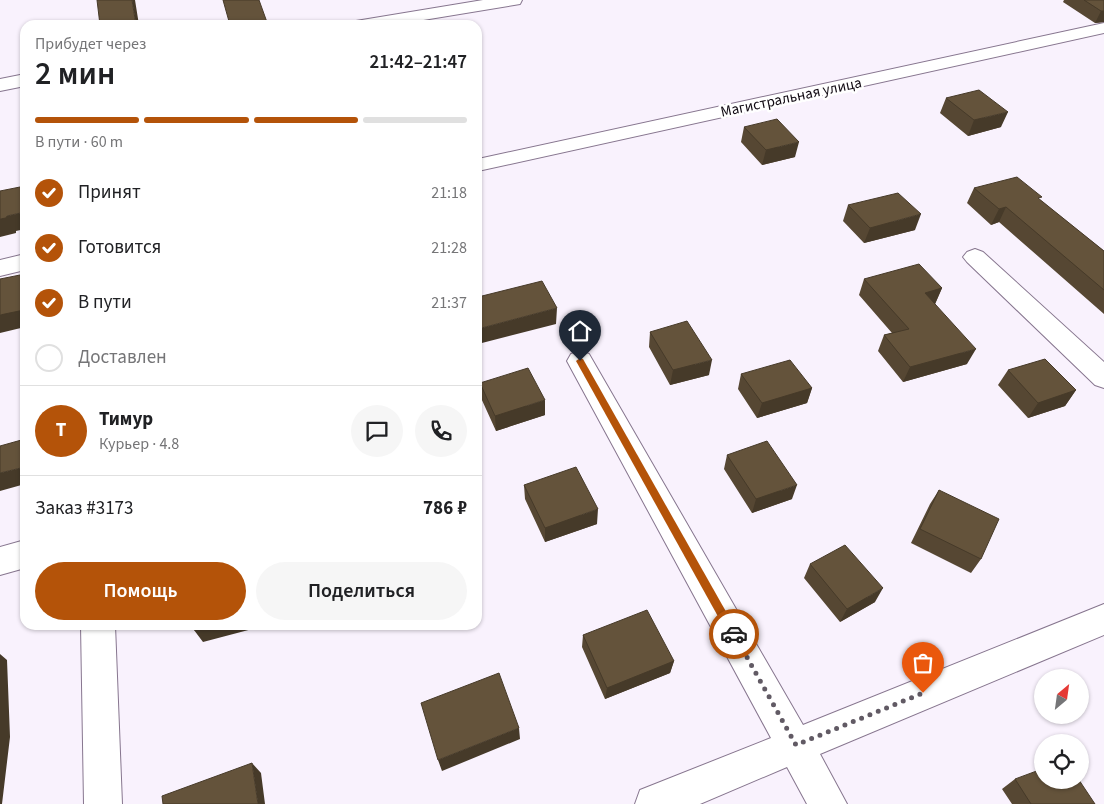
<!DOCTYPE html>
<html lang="ru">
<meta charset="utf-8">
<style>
body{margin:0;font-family:"Source Sans 3",sans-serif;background:#f6f6f6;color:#202124;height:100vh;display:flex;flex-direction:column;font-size:19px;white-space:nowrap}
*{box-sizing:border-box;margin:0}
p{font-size:16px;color:#757577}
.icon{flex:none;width:28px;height:28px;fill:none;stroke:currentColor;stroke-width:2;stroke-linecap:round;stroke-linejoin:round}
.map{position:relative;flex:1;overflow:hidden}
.details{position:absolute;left:20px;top:20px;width:462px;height:610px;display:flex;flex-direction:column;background:#fff;border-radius:15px;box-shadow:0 1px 4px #0004}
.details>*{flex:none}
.needle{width:32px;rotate:29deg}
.fabs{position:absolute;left:1034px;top:669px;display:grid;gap:10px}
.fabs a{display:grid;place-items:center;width:55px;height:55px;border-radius:50%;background:#fff;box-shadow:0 1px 4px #0004;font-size:25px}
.pin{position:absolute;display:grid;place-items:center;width:42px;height:42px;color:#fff;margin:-51px -21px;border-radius:50% 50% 50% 0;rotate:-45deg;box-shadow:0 0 5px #0007}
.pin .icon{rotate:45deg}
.courier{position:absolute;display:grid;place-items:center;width:50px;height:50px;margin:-25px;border:4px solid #b45309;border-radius:50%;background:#fff;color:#222;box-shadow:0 1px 6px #0007}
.head em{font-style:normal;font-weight:600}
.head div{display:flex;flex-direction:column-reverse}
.head{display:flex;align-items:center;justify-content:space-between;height:85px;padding:0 15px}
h1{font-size:32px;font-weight:600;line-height:38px}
.bar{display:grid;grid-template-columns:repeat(4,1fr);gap:8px 5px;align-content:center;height:60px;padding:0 15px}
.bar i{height:6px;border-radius:4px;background:#e0e0e0}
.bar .selected{background:#b45309}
.bar p{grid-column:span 4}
.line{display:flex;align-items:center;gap:12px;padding:0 15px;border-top:1px solid #e0e0e0}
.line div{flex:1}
.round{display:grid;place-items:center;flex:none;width:52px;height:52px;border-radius:26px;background:#f6f6f6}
ol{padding:0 15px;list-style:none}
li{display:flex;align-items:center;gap:15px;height:55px}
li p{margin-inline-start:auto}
li .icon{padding:5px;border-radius:50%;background:#b45309;color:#fff;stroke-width:4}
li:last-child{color:#757577}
li i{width:28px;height:28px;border:2px solid #e0e0e0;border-radius:50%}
.primary-button{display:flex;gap:10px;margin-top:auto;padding:10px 15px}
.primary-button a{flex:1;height:58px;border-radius:30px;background:#b45309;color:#fff;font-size:20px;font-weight:600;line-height:58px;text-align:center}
.primary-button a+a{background:#f6f6f6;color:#202124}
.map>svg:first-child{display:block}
</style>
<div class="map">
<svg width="1104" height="804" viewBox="0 0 1104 804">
<rect width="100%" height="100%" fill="#f9f2fd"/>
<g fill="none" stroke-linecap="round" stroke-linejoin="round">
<defs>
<path id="minor" d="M483,0H522L520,4L514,5L393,25H353L356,21L362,20Z
M1104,23V33L478,171V159Z
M25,74V86L0,91V79Z
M975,249L983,252L1104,362V388L1095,385L967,262L963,257L967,252Z
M25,254V270L0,276V260Z
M580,351L589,354L803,725L1104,604V635L820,754L847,804H807L787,767L700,804H635L640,790L771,738L567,361L571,354Z
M25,540V568L0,575V547Z
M81,625H115L122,804H84Z"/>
</defs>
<use href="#minor" stroke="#87768f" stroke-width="2"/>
<use href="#minor" fill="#fff" fill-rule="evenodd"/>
</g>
<path fill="#564733" d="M1064,0H1104V22L1095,23L1063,2Z
M946,98L1001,127L968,136L940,113Z
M744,127L795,157L762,165L741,142Z
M974,188L1040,200L1104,251V314L999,222L991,225L967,203Z
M848,205L915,230L864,243L843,221Z
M864,279L942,288L935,304L967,364L903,382L878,351L884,335L892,333L859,295Z
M650,332L709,375L670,385L649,347Z
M1008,370L1076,390L1065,406L1028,418L998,385Z
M741,374L812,388L807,403L757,418L738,389Z
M480,383L545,415L496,431L481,398Z
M727,455L792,499L752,513L724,469Z
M524,485L597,524L545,542L525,499Z
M939,490L981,559L971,573L911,543L930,504Z
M810,564L875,602L840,622L804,578Z
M583,635L674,661L670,673L605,699L582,647Z
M1015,779L1095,804H1012L1002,789Z"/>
<path fill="#463a29" d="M132,0H135L139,25H136Z
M1101,11H1104V22L1095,23Z
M1008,112L1001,127L968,136L974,120Z
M799,142L795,157L762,165L766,150Z
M1006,207L999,222L991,225L999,209Z
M25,212V229L16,231V233L0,237V219L7,216Z
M921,214L915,230L864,243L870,228Z
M942,288L935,304L925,293Z
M25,303V327L0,333V315Z
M557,308L556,324L478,344V329Z
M976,349L967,364L903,382L910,367Z
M712,360L709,375L670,385L673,370Z
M812,388L807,403L757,418L762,403Z
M1076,390L1065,406L1028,418L1038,403Z
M545,400V415L496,431L495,416Z
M25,467V484L0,491V473Z
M797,485L792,499L752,513L756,499Z
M598,509L597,524L545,542V528Z
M883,588L875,602L840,622L847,609Z
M211,625H267L203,642L194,630Z
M0,654L7,660L10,737L2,804H0Z
M674,661L670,673L605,699L607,688Z
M519,728L520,739L442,771L438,760Z
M252,763L261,773L265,804H258Z"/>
<path fill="#64533b" stroke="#463a29" d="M97,0H132L136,25H100Z
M223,0H259L268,25H230Z
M1084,0H1104V11H1101Z
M979,90L1008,112L974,120L946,98Z
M777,119L799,142L766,150L744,127Z
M1017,177L1042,197L1038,198L1104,251V290L1006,207L999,209L974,188Z
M25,186V212L7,216L6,218L0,219V191Z
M898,193L921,214L870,228L848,205Z
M919,264L942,288L925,293L976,349L910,367L884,335L909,329L864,279Z
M25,274L24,310L0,315V279Z
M542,281L557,308L478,329V297Z
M687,321L712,360L673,370L650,332Z
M1045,359L1076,390L1038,403L1008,370Z
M790,360L812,388L762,403L741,374Z
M528,368L545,400L495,416L480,383Z
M25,439V467L0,473V446Z
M767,441L797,485L756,499L727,455Z
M576,467L598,509L545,528L524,485Z
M939,490L999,519L981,559L920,529Z
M845,545L883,588L847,609L810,564Z
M647,610L674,661L607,688L583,635Z
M194,625H211L194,630Z
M499,673L519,728L438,760L421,703Z
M252,763L258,804H163L162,796Z
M1042,769V780H1079L1095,804H1031L1015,779Z"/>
<path fill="#b45309" d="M580,358L583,359L737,631V638H730L576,361Z"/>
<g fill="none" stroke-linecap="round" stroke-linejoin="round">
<path stroke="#615a64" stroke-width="5" stroke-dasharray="0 9" d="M734,634L796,745L923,693"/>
</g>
<g text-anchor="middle" stroke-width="5" stroke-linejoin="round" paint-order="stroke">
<g font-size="15" fill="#0f0811" stroke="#fff">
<text transform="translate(791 97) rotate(-12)" y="5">Магистральная улица</text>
</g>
</g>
</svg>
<div class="fabs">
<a><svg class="needle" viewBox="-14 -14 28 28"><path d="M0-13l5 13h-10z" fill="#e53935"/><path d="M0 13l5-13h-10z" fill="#757577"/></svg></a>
<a><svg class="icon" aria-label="locate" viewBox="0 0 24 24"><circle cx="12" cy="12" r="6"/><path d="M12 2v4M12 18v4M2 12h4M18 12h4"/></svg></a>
</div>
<div class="pin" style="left:923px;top:693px;background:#ea580c"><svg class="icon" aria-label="bag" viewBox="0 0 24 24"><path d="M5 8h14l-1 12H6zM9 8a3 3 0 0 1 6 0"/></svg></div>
<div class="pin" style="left:580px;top:361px;background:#1f2937"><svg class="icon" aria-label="home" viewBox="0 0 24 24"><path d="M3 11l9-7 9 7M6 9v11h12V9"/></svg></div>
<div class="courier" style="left:734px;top:634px"><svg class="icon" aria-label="car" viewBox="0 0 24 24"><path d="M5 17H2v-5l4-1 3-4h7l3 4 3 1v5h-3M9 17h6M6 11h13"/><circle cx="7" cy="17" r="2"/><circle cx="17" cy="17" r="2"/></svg></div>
<section class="details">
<div class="head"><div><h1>2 мин</h1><p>Прибудет через</p></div><em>21:42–21:47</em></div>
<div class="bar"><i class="selected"></i><i class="selected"></i><i class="selected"></i><i></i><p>В пути · 60 m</p></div>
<ol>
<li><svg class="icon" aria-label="check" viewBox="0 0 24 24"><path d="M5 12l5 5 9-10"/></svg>Принят<p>21:18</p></li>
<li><svg class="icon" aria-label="check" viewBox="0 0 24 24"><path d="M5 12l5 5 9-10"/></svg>Готовится<p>21:28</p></li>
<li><svg class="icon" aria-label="check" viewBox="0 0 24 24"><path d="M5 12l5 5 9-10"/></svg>В пути<p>21:37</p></li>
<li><i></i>Доставлен</li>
</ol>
<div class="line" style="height:90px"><b class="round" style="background:#b45309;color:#fff">Т</b><div><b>Тимур</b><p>Курьер · 4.8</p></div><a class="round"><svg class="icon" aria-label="chat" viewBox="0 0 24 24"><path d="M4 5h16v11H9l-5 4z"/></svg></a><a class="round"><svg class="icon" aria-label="phone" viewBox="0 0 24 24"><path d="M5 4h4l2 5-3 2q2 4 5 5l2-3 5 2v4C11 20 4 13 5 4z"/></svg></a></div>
<div class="line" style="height:65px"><div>Заказ #3173</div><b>786 ₽</b></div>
<div class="primary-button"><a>Помощь</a><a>Поделиться</a></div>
</section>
</div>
